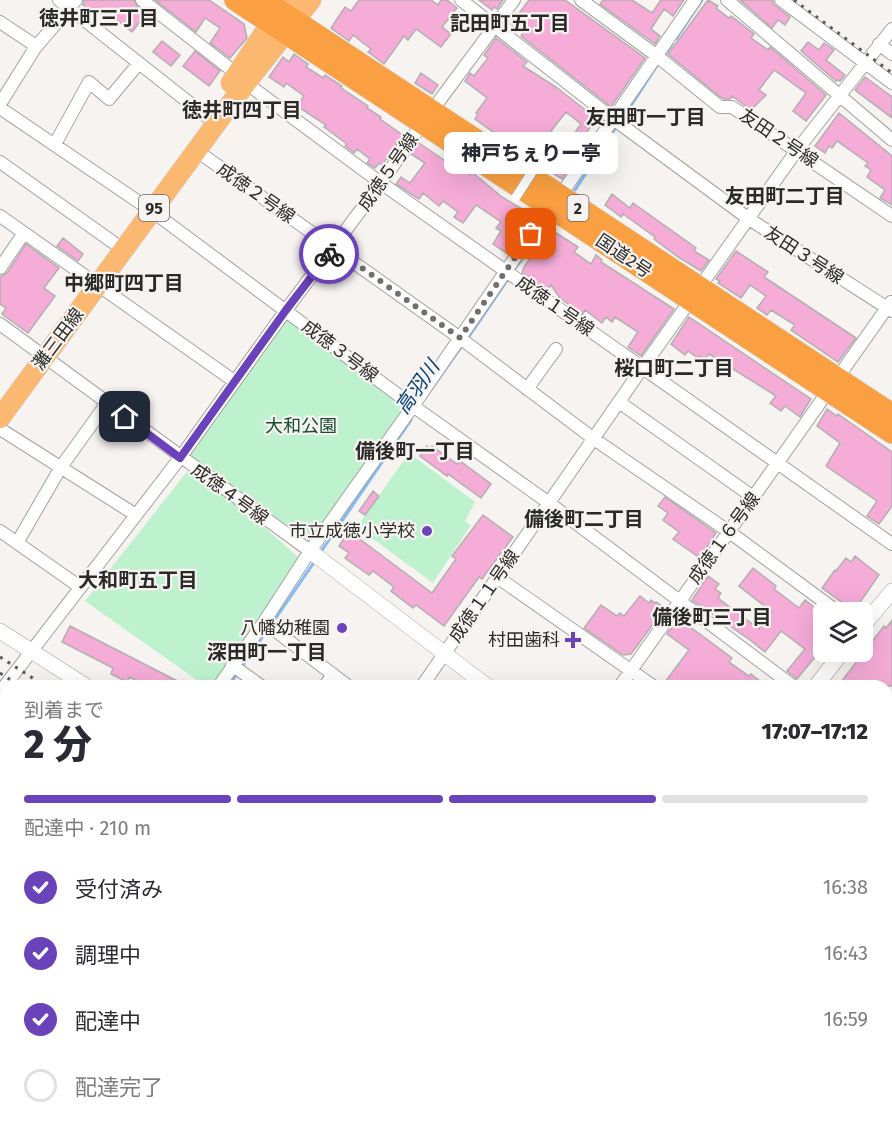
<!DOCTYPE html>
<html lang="ja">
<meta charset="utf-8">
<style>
body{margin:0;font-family:"Fira Sans","Noto Sans JP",sans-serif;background:#f2f2f3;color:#2b2b33;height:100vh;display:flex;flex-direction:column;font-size:22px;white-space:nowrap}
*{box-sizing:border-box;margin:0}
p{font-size:20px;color:#7c7c81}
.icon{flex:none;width:33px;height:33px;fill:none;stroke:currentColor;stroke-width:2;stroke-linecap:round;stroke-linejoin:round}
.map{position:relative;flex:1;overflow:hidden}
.details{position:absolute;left:0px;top:680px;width:892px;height:452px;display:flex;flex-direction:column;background:#fff;border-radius:18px 18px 0 0;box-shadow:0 6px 24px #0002}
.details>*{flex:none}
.buttons{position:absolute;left:813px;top:602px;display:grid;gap:12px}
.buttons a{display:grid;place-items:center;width:60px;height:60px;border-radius:9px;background:#fff;box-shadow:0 6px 24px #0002;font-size:30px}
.pin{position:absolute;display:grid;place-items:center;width:51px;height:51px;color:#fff;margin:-26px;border-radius:12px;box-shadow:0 3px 9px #0006}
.courier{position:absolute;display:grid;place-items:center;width:60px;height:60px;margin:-30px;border:4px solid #6a42ba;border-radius:50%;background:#fff;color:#222;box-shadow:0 2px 8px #0007}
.bubble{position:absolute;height:42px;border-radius:9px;background:#fff;box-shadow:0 6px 24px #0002;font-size:20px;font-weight:800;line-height:42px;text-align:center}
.head em{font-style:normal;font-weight:800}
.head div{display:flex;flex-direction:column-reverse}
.head{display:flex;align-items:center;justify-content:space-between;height:102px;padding:0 24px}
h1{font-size:39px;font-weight:800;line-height:45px}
.bar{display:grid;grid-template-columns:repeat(4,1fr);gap:9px 6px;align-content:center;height:72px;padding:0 24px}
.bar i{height:8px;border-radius:4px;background:#e1e1e2}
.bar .active{background:#6a42ba}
.bar p{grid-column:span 4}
ol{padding:0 24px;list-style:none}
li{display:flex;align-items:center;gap:18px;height:66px}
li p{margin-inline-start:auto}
li .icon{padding:6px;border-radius:50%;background:#6a42ba;color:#fff;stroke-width:4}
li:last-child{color:#7c7c81}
li i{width:33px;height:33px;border:3px solid #e1e1e2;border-radius:50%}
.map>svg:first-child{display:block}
</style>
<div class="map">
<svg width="892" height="1130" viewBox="0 0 892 1130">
<rect width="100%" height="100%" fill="#f6f3f0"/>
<path fill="#bef2ce" d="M285,317L405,407L314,540L309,541L190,455L189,451Z
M409,453L475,502L465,521L471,525L433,583L357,527Z
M193,464L299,558L214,685H204L85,601Z"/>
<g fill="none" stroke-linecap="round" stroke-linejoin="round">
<path stroke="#85bbf5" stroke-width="3" d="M676,39L702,0
M664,56L672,44
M621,121L660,61
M575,190L617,126
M513,271L548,224
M468,338L510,276
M428,394L464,343
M320,553L411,420
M271,625L315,561
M242,667L267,630
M229,686L238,672"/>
</g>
<path fill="#f5acd7" stroke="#b2afb0" stroke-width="1.5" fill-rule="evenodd" d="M84,0H134L137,6L146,14L132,32L113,17L109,21L93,8L91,11L83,5Z
M155,0H209L244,24L247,38L230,58L210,43L220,28L205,18L196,32Z
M359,0H431L438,5L441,0H447L457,8L442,27L451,34L441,47L416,29L408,40L404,36L384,64L368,52L371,49L353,35L349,41L331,28L345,7L351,11Z
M479,0H503L497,9L494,7L492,10Z
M529,0H565L645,58L611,107L521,36L523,33L511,24Z
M603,0H632L652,13L661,0H684L673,16L664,9L651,29L660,36L655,44L600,4Z
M708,0L718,6L716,8L729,18L731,16L754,34L751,38L768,50L770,47L826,95L806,121L793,111L806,93L774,70L759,90L766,95L751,110L732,96L730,99H724L719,96L668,54Z
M740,0H773V4L790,17L785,25L778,20L772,28Z
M496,38L527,62L523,66L556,87L597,119L584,135L589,139L562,179L535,162L475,119L478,114L476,113L487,98L465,81L470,73L474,76L488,58L484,55ZM566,112L581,124L567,144L551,131Z
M162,41L180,55L171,66L153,52Z
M808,42L819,50L824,43L834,50L826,60L845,75L840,81L838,80L836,81L801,51Z
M195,51L220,71L209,86L183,66Z
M294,54L308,64L306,67L323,78L325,75L342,86L341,88L368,106L367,108L381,117L380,119L404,136L382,165L379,163L375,168L367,163L370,159L357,149L354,153L345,146L347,144L324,127L326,125L297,106L304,96L286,83L284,87L269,77L283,57L289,62Z
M421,73L438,85L432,94L415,83Z
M865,77L892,97V118L855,90Z
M839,113L892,156V205L880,198L885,190L867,177L871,170L865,166L868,163L837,141L832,148L829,146L825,153L815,146Z
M419,143L444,160L446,158L470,175L472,172L502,197L534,216L508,254L493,244L501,231L496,228L501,222L476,205L463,223L454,217L458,212L443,201L439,206L423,193L419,199L396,184L401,177L410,183L425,163L411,154Z
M612,194L630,208L633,203L696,248L694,251L709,260L701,271L678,257L654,239L655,237L623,214L621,217L605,205Z
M550,229L578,247L574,252L591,264L596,255L602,260L601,262L674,309L641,356L628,347L638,332L615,317L612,322L606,317L602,323L585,310L582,315L559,297L551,285L547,290L522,273L524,267Z
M63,238L83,254L78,261L57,246Z
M26,244L59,268L44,288L55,296L28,333L2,314L6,308L0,304V277L7,273Z
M736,251L768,272L764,277L856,338L838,362L791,330L795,325L771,310L767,315L757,308L766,296L750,285L741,298L718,283L720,281L716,279Z
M689,317L811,399L800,417L785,406L781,411L770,403L776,396L709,354L704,360L700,356L698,358L688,351L685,355L671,344Z
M827,409L837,416L838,414L892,452V506L879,524L867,516L877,501L826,466L840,443L817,426Z
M427,446L430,449L432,446L457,464L460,461L491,484L481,498L448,474L447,476L420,456Z
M373,491L379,496L365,515L359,511Z
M665,497L716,533L700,558L673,539L679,532L663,520L668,513L658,506Z
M483,515L513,537L482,579L479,577L444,626L416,605L413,608L391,591L394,587L373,571L369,575L345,558L349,553L339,546L349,531L432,593L456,559L452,556Z
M855,556L879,575L854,611L822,588L835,570L836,571L846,558L851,562Z
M753,568L776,586L774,589L799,608L805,600L822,613L815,621L824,627V646L797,679L787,671L805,649L781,631L765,652L750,640L692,600L708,576L719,584L715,589L721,593L718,598L759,629L772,612L739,586Z
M640,596L649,603L651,600L655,603L656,602L665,608L631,654L623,655L584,628L601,605L617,616L620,613L624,616Z
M678,618L732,658L729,662L749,676L751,674L766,686H662L689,650L667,634Z
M892,620V686H838L884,626L886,628Z
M70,626L187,686H147L129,677L127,682L111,674L113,668L62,642Z"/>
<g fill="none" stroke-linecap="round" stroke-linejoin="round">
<defs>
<path id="minor" d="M59,0L206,116
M142,0L237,74
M461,0L616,121L749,219L892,311
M581,0L657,56L720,107H732L892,216
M727,0L892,140
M781,0L892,83
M0,22L36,46
M879,44L892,54
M246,83L381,183L892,544
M0,104L35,48L76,0
M0,108L152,211L413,406L310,551L264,622L348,686
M55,144L89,82L109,99L139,63
M197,151L460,338L594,439L728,531L838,612
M0,162L114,243
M560,196L695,0
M550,207L413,406L549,503L793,686
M0,216L234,381
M0,268L24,233
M0,324L310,551
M527,389L556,349
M619,402L753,497
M0,429L136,515
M0,531L80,587
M17,543L61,467L107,403
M497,577L653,686
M232,665L261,686
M219,686L264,622
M325,686L333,674
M422,686L643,367L797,150L892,29
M620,686L891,302
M0,692L180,458L286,310L381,183L422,124L514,0
M0,766L6,770
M0,922L6,914
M0,932L6,937
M886,1007L892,1008
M886,1039L892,1040
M0,1052L6,1057
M886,1074L892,1076
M886,1108L892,1110
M99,1125L106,1130
M223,1125L228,1130
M463,1125L470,1130
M511,1125L518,1130
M592,1125L599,1130
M71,1130L76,1125"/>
<path id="tertiary" d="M310,551L487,686
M862,627L892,591
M0,631L86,686
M816,686L843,651
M0,704L6,707
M886,748L892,752
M886,895L892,888
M886,946L892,948
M786,1125L802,1130
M482,1130L485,1125"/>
<path id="primary" d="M231,83L270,24L290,0
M0,418L246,83L311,0
M0,850L6,855
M0,867L6,871
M353,1125L359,1130
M378,1125L384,1130"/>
<path id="trunk" d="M235,0L892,433
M264,0L892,414"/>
</defs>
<use href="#minor" stroke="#a4a19f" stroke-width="14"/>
<use href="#tertiary" stroke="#a4a19f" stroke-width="16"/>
<use href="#primary" stroke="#d0d0d0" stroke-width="21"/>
<use href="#trunk" stroke="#d0d0d0" stroke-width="22"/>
<use href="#minor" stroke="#fff" stroke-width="12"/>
<use href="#tertiary" stroke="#fff" stroke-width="15"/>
<use href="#primary" stroke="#fbb871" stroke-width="20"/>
<use href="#trunk" stroke="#faa042" stroke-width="21"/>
<path stroke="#5e5d5b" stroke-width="3" stroke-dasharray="3 6" stroke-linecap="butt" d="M794,0L892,73
M0,657L45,686
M0,673L20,686
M886,962L892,964
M886,977L892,979
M886,999L892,1000"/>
<defs>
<path id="pedestrian-bridge" d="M516,197L534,169"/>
</defs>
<use href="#pedestrian-bridge" stroke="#a4a19f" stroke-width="10" stroke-linecap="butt"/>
<use href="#pedestrian-bridge" stroke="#fff" stroke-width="9"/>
</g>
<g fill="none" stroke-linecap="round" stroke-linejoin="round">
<path stroke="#72706f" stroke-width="6" stroke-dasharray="0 10.8" d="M329,254L334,248L460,338L531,234"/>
<path stroke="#6a42ba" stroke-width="8" d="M125,417L180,458L286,310L329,254"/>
</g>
<g fill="#6a42ba" stroke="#f6f3f0" stroke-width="2">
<circle cx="427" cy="531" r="6"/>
<circle cx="342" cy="628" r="6"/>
<path d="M570 631h6v6h6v6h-6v6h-6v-6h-6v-6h6z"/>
</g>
<g text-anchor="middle" stroke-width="4.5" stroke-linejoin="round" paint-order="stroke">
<g fill="#f6f3f0" stroke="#686665" stroke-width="1.5">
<rect x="139" y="195" width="30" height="26" rx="4.5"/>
<rect x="567.5" y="195" width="21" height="26" rx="4.5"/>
</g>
<g font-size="16" font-weight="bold" fill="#2b2a29">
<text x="154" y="214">95</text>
<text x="578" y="214">2</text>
</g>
<g font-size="18" fill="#2b2a29" stroke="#f6f3f0">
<text transform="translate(779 138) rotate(34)" y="6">友田２号線</text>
<text transform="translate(388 172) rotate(-55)" y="6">成徳５号線</text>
<text transform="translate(256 193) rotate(35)" y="6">成徳２号線</text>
<text transform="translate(804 255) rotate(33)" y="6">友田３号線</text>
<text transform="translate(624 256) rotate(34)" y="6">国道2号</text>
<text transform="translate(555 306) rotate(35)" y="6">成徳１号線</text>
<text transform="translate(58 339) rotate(-53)" y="6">灘三田線</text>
<text transform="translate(340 351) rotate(37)" y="6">成徳３号線</text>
<text transform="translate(230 494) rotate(36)" y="6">成徳４号線</text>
<text transform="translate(724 538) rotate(-54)" y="6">成徳１６号線</text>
<text transform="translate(484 596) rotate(-55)" y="6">成徳１１号線</text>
</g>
<g font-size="18" fill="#144c2c" stroke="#f6f3f0">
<text x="301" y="432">大和公園</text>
</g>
<g font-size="18" fill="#2b2a29" stroke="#f6f3f0" text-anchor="end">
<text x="415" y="537">市立成徳小学校</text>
<text x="330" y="634">八幡幼稚園</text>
<text x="560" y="646">村田歯科</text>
</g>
<g font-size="20" font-weight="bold" fill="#2b2a29" stroke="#f6f3f0">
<text x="99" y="25">徳井町三丁目</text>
<text x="510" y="30">記田町五丁目</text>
<text x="242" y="117">徳井町四丁目</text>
<text x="646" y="124">友田町一丁目</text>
<text x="785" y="203">友田町二丁目</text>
<text x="124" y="290">中郷町四丁目</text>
<text x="674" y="375">桜口町二丁目</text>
<text x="415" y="458">備後町一丁目</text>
<text x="584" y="526">備後町二丁目</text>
<text x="138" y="587">大和町五丁目</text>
<text x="712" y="624">備後町三丁目</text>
<text x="267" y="659">深田町一丁目</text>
</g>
<g font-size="20" font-style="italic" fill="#074277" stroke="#f6f3f0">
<text transform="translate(417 387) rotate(-55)" y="7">高羽川</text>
</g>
</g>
</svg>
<div class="buttons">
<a><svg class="icon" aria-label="layers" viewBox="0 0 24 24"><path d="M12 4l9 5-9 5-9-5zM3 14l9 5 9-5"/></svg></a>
</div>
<div class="pin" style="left:531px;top:234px;background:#ea580c"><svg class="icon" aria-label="bag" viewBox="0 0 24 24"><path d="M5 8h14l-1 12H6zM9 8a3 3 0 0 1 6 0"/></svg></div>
<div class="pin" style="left:125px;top:417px;background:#1f2937"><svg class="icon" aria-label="home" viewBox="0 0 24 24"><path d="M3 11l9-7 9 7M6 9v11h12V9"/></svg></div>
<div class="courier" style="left:329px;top:254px"><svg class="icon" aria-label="bike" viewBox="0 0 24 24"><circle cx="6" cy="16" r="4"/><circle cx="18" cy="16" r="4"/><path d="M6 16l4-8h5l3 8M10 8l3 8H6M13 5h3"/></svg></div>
<div class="bubble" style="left:444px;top:132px;width:174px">神戸ちぇりー亭</div>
<section class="details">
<div class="head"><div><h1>2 分</h1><p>到着まで</p></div><em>17:07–17:12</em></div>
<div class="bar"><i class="active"></i><i class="active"></i><i class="active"></i><i></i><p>配達中 · 210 m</p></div>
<ol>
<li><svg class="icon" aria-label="check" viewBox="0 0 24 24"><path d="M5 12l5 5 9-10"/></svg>受付済み<p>16:38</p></li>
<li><svg class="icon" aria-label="check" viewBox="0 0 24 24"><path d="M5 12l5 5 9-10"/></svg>調理中<p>16:43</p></li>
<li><svg class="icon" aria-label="check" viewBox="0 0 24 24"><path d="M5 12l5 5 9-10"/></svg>配達中<p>16:59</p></li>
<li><i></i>配達完了</li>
</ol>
</section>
</div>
